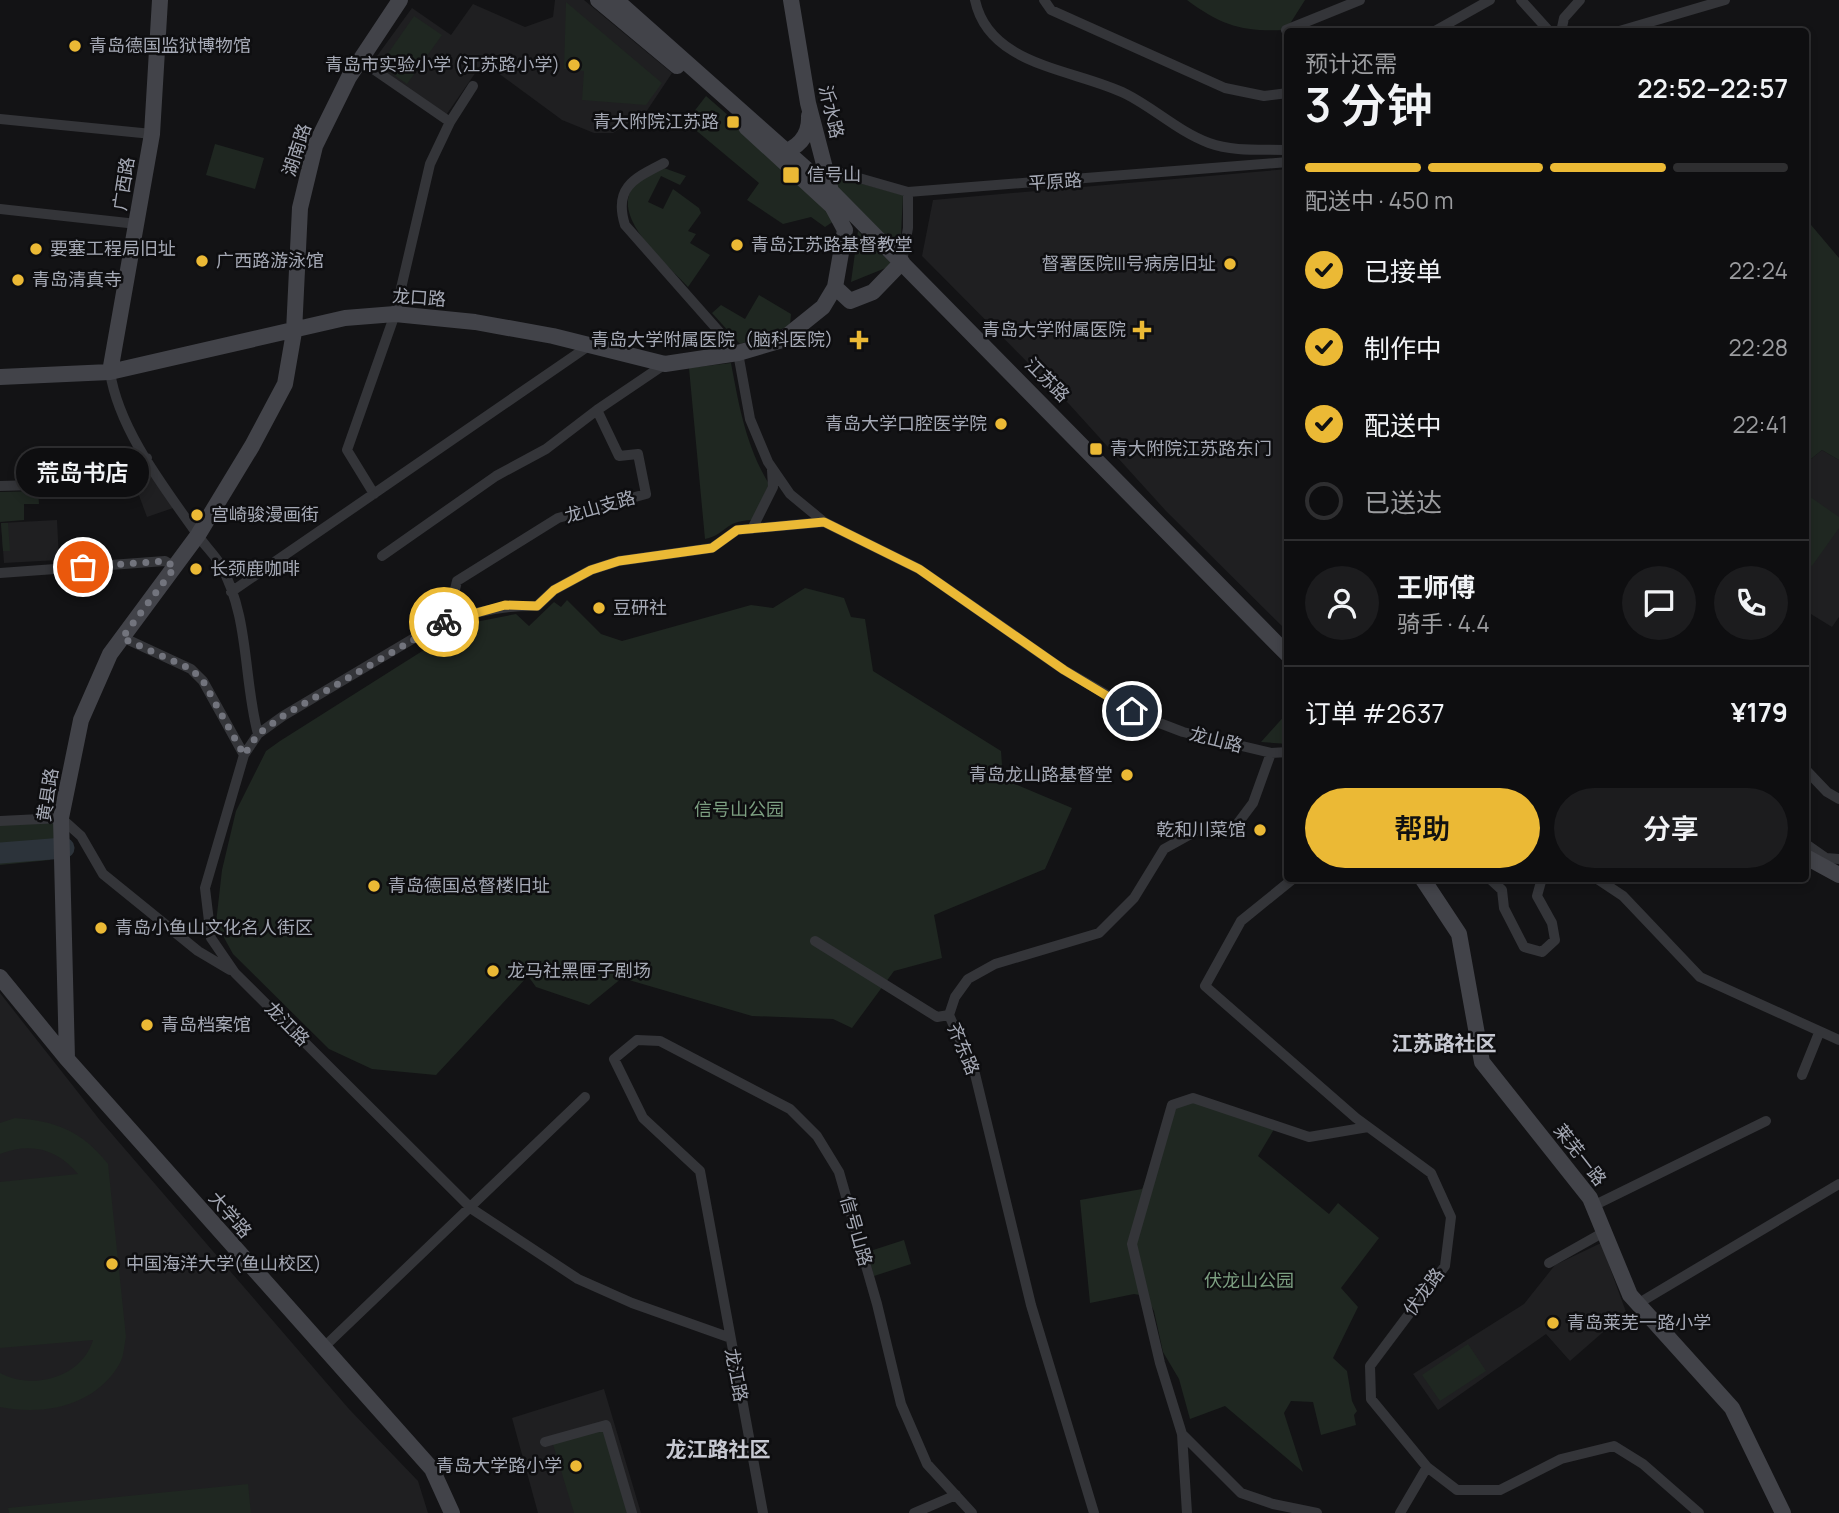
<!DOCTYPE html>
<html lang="zh">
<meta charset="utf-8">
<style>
body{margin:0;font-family:Manrope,"Noto Sans SC",sans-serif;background:#1c1c1e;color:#f1f3f6;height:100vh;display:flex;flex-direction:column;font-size:26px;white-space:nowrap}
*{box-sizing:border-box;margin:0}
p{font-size:23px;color:#9b9c9f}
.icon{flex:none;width:38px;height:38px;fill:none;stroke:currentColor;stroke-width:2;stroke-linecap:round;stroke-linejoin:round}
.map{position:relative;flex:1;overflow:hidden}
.panel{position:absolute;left:1284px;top:28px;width:525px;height:854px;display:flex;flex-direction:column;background:#0e0e10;border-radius:7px;box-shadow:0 4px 10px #0003,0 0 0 2px #2e2e30}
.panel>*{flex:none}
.pin{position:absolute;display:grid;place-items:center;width:60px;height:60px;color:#fff;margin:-30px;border:4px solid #fff;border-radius:50%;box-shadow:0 2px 7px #0007}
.courier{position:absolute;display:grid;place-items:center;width:70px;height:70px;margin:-35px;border:5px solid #ebb935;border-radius:50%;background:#fff;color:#222;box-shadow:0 2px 9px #0007}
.bubble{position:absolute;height:49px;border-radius:24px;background:#0e0e10;box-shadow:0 4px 10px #0003,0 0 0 2px #2e2e30;font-size:23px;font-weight:600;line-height:49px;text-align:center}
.headline em{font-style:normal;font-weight:600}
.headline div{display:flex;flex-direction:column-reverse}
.headline{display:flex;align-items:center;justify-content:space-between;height:119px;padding:0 21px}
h1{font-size:46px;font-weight:600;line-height:52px}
.bar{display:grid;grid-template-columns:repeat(4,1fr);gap:10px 7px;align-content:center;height:84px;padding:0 21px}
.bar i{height:9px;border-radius:5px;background:#2e2e30}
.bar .on{background:#ebb935}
.bar p{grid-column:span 4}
.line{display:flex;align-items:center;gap:18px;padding:0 21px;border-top:2px solid #2e2e30}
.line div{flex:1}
.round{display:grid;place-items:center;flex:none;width:74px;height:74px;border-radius:37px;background:#1c1c1e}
ol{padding:0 21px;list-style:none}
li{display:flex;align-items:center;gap:21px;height:77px}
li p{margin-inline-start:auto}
li .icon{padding:7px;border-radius:50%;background:#ebb935;color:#111;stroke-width:4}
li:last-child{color:#9b9c9f}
li i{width:38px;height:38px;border:4px solid #2e2e30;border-radius:50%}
.action{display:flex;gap:14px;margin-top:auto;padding:14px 21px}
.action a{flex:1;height:80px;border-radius:42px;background:#ebb935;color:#111;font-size:28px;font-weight:600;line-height:80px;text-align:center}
.action a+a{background:#1c1c1e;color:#f1f3f6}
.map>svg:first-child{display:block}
</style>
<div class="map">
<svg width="1839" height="1513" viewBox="0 0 1839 1513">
<rect width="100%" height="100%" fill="#131315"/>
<path fill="#1f1f21" d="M555,0H584L672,73L646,112L613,133H594L562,120L483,62L444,118L369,67L412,8L451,35L473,4L525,27L553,17Z
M1288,169V632L1166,511L1069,404L922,256L933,200Z
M1822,450L1839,460V617L1832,627L1806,611V463Z
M145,464L176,507L147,517L130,471Z
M57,520L59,560L4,563L1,523Z
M0,993L99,1119L349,1409L418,1481L428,1513H0Z
M1601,1243L1626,1312L1570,1361L1546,1334L1438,1410L1413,1374L1524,1304L1555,1265Z
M604,1389L641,1513H538L512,1418Z"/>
<path fill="#1f2721" d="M1187,0H1305L1286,30C1243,32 1222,26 1187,0Z
M566,2L662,83L646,105L582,100L584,71L564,69Z
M414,16L442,35L407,84L380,65Z
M706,96L823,198L834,221L825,227L811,217L783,224L747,200L759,183L686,122Z
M215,144L264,158L255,189L206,175Z
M664,168L686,176L680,185L661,176L648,202L663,209L673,189L699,208L701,213L688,231L696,234L690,243L710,255L688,287C667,264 602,211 639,181C646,175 656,172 664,168Z
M837,177L903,195L900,254L836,192Z
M1806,219L1839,258V460L1822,450L1806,463Z
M858,231L893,265L851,282Z
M759,295L791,314L790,326L740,344L712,313L721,305L745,319Z
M731,363C739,406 746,446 769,484L752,520C723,521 728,534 705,539L689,368Z
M38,491L39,504H24V520L0,522V492Z
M1806,494L1839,517V528L1812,566L1806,562Z
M1,523H8L10,551H3Z
M805,588L844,598L851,617L865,619L873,671L1001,751L1003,779L1072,808L1045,869L934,915L942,958L894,971L852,1028L833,1019L752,1016L622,978L589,1005L536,987L528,976L436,1075L372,1069L329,1049L233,954L216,923L222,870L236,811L266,751L280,741L465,624L516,614L529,626L554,602L561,607L567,600L601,634L622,641L751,605L773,608Z
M1288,712V744L1261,742Z
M58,821L50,860L0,865V825Z
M1180,1099L1276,1126L1258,1156L1329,1214L1338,1203L1379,1238L1341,1288L1358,1307L1333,1358L1347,1371L1352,1401L1357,1411L1354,1415L1356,1425L1321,1435L1313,1402L1291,1401L1284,1413L1303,1472L1225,1406L1190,1419L1179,1379L1163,1352L1154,1311L1146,1296L1134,1294L1090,1303L1080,1200L1142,1189Z
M15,1118C56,1121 82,1131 108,1164L126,1337C124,1345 124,1356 120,1363C96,1406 44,1416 0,1407V1373C34,1391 82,1377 93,1340L0,1348V1182L78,1174C57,1149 31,1142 0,1154V1123Z
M904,1240L911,1264L874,1276L867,1252Z
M1468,1344L1486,1371L1440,1401L1422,1375Z
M606,1425L632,1513H574L552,1441Z
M248,1484L251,1513H9L8,1508Z"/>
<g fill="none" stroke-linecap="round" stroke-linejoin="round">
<path stroke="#2c333a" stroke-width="21" d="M0,853L64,848"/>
<path stroke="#343539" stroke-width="10" d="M975,0C989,67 1076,69 1126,94C1154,108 1179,132 1209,143C1234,152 1262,149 1288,150
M1044,0L1051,10L1225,88L1264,96L1288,93
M1521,0L1550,32
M1286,30L1360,0
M1433,32L1490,0
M1561,32L1564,18L1580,0
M1616,32L1725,0
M360,60L450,122
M0,119L152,134
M664,163C635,178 613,187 625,225L738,353L750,419L768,462L790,494L824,522L919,569L1064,670L1149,719L1183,732L1271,753L1288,752
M824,168L908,192L1288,162
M0,209L137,224
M902,262L908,228V192
M110,372C119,430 164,487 197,534C204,545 214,554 220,564C250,617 243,678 258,734
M0,486L68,484L93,479L147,458
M374,494L347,450L395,314L430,164L450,122L473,86
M752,529L773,487L772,470
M382,556L496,476L546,449L597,410
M0,573L165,561L175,567
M231,592L590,345
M462,616L453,598L457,581L558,518L646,494L638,454L619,456L597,410L665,364
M122,637L191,669L203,681L244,755
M1806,770L1827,792L1839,799
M0,821L61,818L81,836L103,874L198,951L230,970
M1806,844L1826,858L1839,859
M1294,878L1241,921L1205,986L1356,1118L1431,1173L1451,1217L1445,1266L1370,1366L1371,1399L1427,1467L1457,1490H1500L1561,1459L1614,1446L1643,1464L1699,1513
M1489,878L1502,890L1504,908L1524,947L1542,952L1555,940L1552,923L1537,896L1542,878
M1596,878L1623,896L1700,977L1839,1040
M815,941L937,1017L949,1015
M1802,1075L1819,1033
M1593,1206L1766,1121
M1549,1263L1604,1232
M1639,1303L1839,1184
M728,1337L632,1303L578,1279L472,1209L235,973L211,938L205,888L244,755L258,734L283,716L436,625C470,612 501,605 537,606L554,590L591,570L619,561L712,548L737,530L824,522
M324,1347L585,1097
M1182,1434L1187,1513
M545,1442L606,1425L632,1513
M763,1513L700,1171L643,1118L614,1059L637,1040L660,1041L790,1109L817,1136L839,1172L877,1304L901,1404L927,1464L972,1513
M914,1513L956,1495
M1094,1513L1031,1305L975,1074L949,1015L955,997L968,979L995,964L1099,933L1134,898L1164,849L1200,829L1235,827L1253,803L1271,753
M1317,1513L1273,1504L1241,1493L1182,1434L1160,1363L1132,1244L1172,1105L1193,1098L1309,1137L1368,1127
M1400,1513L1427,1467"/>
<path stroke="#424349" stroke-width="16" d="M598,0L677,66
M616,0L831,191L1288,655
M791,0L808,103L831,191
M746,127L832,206L845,230
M778,154C797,149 810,137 809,116
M835,287L850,301L873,292L902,262
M110,372L152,134L160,0
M0,377L110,372L345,318L395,314L475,322L553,336L665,364L738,353L782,340L823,307L835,287L845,230
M1806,857L1839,875
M1422,878L1459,934L1482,1062L1590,1198L1630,1295L1732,1408L1783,1513
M0,977L67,1059L432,1469L452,1513
M67,1059L61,818L81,720L110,654L198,535L252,446L285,384L294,332L300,208L315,146L349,77L400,0"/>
</g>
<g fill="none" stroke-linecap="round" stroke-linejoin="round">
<path stroke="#72747d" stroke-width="7" stroke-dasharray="0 12.6" d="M83,567L165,561L175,567L122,638L191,669L203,681L244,755L258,734L283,716L444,622"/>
<path stroke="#ebb935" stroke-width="9" d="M444,622L505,605L537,606L554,590L591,570L619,561L712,548L737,530L824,522L919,569L1064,670L1132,711"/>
</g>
<g fill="#ebb935" stroke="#0e0e10" stroke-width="2.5">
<circle cx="75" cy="46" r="7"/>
<circle cx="574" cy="65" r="7"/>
<rect x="726" y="115" width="14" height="14" rx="3.5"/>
<rect x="782" y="166" width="18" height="18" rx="3.5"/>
<circle cx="737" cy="245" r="7"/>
<circle cx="36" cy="249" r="7"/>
<circle cx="202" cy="261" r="7"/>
<circle cx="1230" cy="264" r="7"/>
<circle cx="18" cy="280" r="7"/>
<path d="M1138.5 319.5h7v7h7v7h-7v7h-7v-7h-7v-7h7z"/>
<path d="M855.5 329.5h7v7h7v7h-7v7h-7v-7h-7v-7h7z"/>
<circle cx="1001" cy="424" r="7"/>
<rect x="1089" y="442" width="14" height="14" rx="3.5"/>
<circle cx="197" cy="515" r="7"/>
<circle cx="196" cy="569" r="7"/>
<circle cx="599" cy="608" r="7"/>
<circle cx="1127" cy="775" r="7"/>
<circle cx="1260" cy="830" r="7"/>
<circle cx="374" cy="886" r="7"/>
<circle cx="101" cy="928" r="7"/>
<circle cx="493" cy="971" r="7"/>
<circle cx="147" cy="1025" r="7"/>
<circle cx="112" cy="1264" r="7"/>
<circle cx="1553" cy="1323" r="7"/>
<circle cx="576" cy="1466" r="7"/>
</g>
<g text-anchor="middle" stroke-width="5" stroke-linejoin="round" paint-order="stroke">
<g font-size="18" fill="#a5a9b5" stroke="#0e0e10" text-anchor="start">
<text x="89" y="52">青岛德国监狱博物馆</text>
<text x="560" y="71" text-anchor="end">青岛市实验小学 (江苏路小学)</text>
<text x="719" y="128" text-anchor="end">青大附院江苏路</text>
<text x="807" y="181">信号山</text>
<text x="751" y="251">青岛江苏路基督教堂</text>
<text x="50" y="255">要塞工程局旧址</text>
<text x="216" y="267">广西路游泳馆</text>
<text x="1216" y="270" text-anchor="end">督署医院III号病房旧址</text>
<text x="32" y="286">青岛清真寺</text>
<text x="1126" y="336" text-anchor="end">青岛大学附属医院</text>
<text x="843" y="346" text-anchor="end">青岛大学附属医院（脑科医院）</text>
<text x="987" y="430" text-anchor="end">青岛大学口腔医学院</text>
<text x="1110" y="455">青大附院江苏路东门</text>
<text x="211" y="521">宫崎骏漫画街</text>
<text x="210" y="575">长颈鹿咖啡</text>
<text x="613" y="614">豆研社</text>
<text x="1113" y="781" text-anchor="end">青岛龙山路基督堂</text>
<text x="1246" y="836" text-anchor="end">乾和川菜馆</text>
<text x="388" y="892">青岛德国总督楼旧址</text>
<text x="115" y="934">青岛小鱼山文化名人街区</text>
<text x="507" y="977">龙马社黑匣子剧场</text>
<text x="161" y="1031">青岛档案馆</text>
<text x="126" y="1270">中国海洋大学(鱼山校区)</text>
<text x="1567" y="1329">青岛莱芜一路小学</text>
<text x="562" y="1472" text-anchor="end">青岛大学路小学</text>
</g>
<g font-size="18" fill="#a5a9b5" stroke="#0e0e10">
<text transform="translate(831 112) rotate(77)" y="6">沂水路</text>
<text transform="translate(297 150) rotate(-72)" y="6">湖南路</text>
<text transform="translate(1055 182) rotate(-4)" y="6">平原路</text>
<text transform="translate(124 184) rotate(-81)" y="6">广西路</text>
<text transform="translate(419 298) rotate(4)" y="6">龙口路</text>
<text transform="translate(1047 380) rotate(45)" y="6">江苏路</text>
<text transform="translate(600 507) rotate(-16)" y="6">龙山支路</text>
<text transform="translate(1216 740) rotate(14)" y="6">龙山路</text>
<text transform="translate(48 795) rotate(-81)" y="6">黄县路</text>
<text transform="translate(287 1024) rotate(45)" y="6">龙江路</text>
<text transform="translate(963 1049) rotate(67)" y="6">齐东路</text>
<text transform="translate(1580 1155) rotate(52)" y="6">莱芜一路</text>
<text transform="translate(230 1215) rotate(49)" y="6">大学路</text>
<text transform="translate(856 1231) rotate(74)" y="6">信号山路</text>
<text transform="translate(1424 1292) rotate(-54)" y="6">伏龙路</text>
<text transform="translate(736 1375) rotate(79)" y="6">龙江路</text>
</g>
<g font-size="18" fill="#7c9f81" stroke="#0e0e10">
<text x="739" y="816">信号山公园</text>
<text x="1249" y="1287">伏龙山公园</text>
</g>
<g font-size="21" font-weight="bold" fill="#c6c8d1" stroke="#0e0e10">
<text x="1444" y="1051">江苏路社区</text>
<text x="718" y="1457">龙江路社区</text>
</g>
</g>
</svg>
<div class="pin" style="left:83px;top:567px;background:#ea580c"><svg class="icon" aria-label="bag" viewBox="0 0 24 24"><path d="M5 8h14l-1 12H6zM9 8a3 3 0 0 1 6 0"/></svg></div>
<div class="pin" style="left:1132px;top:711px;background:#1f2937"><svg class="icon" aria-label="home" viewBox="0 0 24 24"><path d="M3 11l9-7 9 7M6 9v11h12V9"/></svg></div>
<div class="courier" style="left:444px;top:622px"><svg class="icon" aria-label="bike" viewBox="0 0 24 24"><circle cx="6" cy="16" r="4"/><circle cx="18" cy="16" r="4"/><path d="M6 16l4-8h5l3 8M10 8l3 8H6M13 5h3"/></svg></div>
<div class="bubble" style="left:16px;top:448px;width:133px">荒岛书店</div>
<section class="panel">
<div class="headline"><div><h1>3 分钟</h1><p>预计还需</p></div><em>22:52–22:57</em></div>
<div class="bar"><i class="on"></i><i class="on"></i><i class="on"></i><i></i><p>配送中 · 450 m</p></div>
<ol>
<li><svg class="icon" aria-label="check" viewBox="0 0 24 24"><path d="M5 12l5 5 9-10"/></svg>已接单<p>22:24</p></li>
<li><svg class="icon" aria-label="check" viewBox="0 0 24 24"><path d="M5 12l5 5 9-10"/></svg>制作中<p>22:28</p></li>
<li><svg class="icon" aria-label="check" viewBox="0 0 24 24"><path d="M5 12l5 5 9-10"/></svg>配送中<p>22:41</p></li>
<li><i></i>已送达</li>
</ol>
<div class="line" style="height:126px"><a class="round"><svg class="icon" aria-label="person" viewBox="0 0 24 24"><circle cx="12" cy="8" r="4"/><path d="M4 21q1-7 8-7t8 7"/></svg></a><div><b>王师傅</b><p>骑手 · 4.4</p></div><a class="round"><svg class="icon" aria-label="chat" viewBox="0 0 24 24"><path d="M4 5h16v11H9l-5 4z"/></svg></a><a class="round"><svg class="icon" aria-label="phone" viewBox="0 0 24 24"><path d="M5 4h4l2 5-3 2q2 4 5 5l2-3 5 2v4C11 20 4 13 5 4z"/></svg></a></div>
<div class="line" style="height:91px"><div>订单 #2637</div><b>¥179</b></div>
<div class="action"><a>帮助</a><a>分享</a></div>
</section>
</div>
